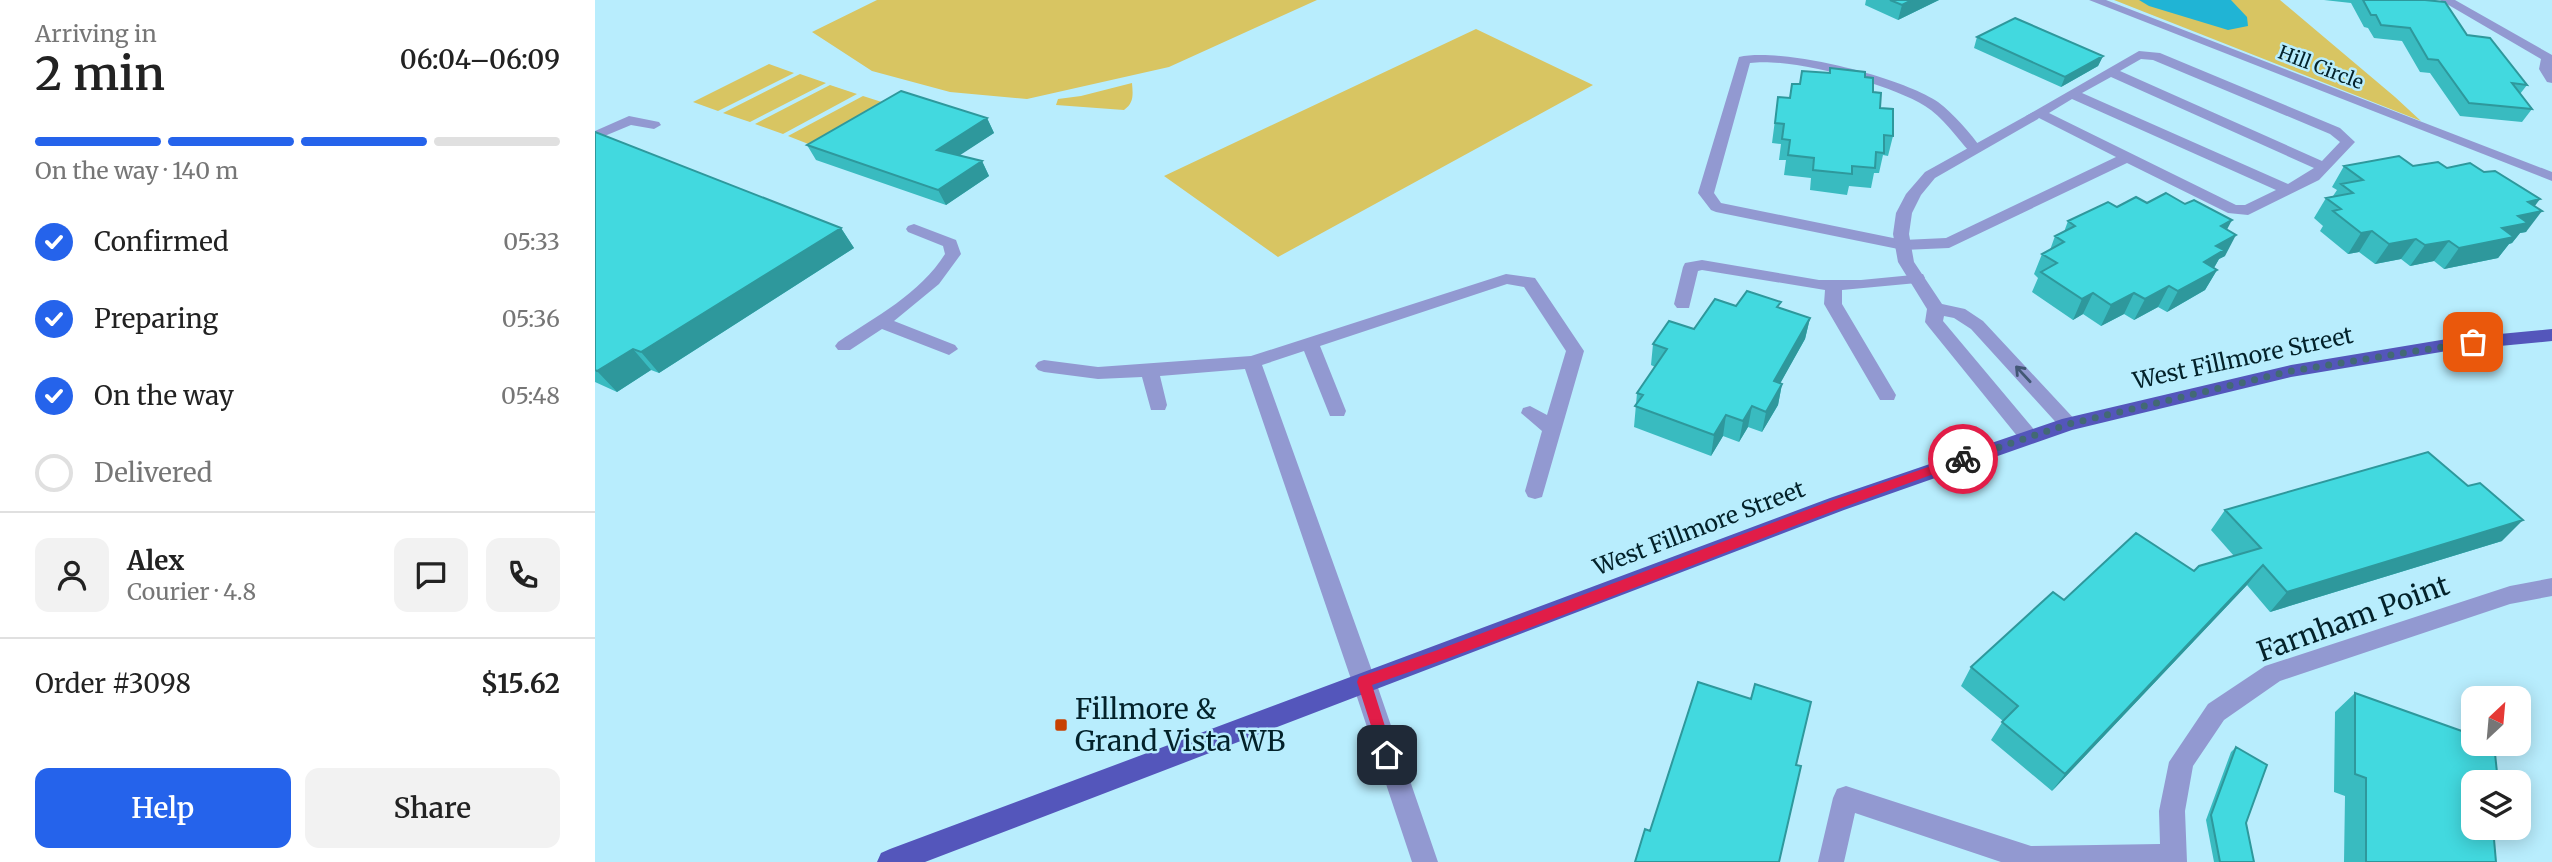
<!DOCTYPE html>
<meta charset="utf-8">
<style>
body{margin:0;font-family:Merriweather,serif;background:#f2f2f2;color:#222;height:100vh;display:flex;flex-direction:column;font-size:26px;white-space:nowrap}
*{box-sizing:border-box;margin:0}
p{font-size:23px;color:#767676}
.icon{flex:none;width:38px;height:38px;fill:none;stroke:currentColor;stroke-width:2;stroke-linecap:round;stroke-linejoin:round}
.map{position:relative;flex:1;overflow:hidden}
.sheet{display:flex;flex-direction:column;background:#fff;width:595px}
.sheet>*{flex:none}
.needle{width:46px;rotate:26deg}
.tools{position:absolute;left:1866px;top:686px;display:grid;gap:14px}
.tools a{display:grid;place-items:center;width:70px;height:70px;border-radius:14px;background:#fff;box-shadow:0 4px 18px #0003;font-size:35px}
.pin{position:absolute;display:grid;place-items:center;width:60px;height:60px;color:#fff;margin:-30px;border-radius:14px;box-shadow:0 4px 10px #0006}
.courier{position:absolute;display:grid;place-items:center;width:70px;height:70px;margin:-35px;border:5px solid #e11d48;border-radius:50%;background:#fff;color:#222;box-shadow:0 2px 9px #0007}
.headline em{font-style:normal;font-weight:600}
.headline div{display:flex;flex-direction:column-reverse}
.headline{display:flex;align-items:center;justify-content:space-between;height:119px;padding:0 35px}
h1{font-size:46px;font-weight:600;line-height:52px}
.bar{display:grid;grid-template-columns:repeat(4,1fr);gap:10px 7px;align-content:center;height:84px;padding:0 35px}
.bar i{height:9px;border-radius:5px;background:#e0e0e0}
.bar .on{background:#2563eb}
.bar p{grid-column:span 4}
.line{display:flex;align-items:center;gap:18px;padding:0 35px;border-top:2px solid #e0e0e0}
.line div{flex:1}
.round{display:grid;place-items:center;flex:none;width:74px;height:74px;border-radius:14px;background:#f2f2f2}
ol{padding:0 35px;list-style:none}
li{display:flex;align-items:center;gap:21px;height:77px}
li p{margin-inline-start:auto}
li .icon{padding:7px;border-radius:50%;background:#2563eb;color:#fff;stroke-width:4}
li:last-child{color:#767676}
li i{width:38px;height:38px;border:4px solid #e0e0e0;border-radius:50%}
.primary-button{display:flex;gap:14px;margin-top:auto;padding:14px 35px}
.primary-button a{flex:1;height:80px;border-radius:14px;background:#2563eb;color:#fff;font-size:28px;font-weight:600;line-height:80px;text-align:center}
.primary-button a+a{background:#f2f2f2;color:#222}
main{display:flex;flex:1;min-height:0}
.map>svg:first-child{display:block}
</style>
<main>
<section class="sheet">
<div class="headline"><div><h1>2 min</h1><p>Arriving in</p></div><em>06:04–06:09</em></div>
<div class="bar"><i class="on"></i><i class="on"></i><i class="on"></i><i></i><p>On the way · 140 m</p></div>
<ol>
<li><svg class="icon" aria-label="check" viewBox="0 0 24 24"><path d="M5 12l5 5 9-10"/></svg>Confirmed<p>05:33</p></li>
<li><svg class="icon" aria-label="check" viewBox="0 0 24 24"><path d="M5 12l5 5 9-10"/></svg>Preparing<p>05:36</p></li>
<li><svg class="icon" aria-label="check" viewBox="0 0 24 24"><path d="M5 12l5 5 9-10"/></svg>On the way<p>05:48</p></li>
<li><i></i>Delivered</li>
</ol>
<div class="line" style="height:126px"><a class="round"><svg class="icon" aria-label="person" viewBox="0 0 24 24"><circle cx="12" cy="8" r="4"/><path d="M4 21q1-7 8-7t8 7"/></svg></a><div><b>Alex</b><p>Courier · 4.8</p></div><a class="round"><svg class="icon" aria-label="chat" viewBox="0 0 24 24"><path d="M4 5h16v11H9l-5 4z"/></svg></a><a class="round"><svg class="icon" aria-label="phone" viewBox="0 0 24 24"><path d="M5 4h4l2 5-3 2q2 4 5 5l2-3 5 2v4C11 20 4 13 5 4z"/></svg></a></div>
<div class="line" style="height:91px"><div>Order #3098</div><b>$15.62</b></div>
<div class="primary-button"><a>Help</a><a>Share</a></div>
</section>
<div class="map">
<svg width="1957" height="862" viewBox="0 0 1957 862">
<rect width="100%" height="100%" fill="#b8edfd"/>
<path fill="#d8c562" d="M282,0H722L574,67L432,99L355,92L277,71L217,32Z
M1519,0H1685L1800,97L1826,121Z
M881,29L998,85L683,257L569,176Z
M174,64L199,73L123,111L98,102Z
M205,74L231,83L155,122L128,113Z
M537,83C538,95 539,103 529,110L461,105L463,99L486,96Z
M235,85L262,94L188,134L160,124Z
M268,96L296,105L221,147L193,136Z"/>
<path fill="#20b4d5" d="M1544,0H1636L1652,17L1653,26L1633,30L1554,6Z"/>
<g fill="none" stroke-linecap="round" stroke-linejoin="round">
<path fill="#9299d1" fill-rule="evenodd" d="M1544,51L1565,53L1745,128L1760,142L1724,180L1653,215L1633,213L1532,163L1354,248L1308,250L1121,212L1116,210L1103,193L1144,57C1188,47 1306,77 1343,102C1359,114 1375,133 1387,149L1385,152H1375C1361,137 1348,117 1330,106C1295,84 1196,57 1155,63L1119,193L1126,203L1308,240L1351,238L1521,157L1444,118L1438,120L1431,116ZM1546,59L1558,60L1735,134L1745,142L1727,161L1525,71ZM1516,77L1719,168L1693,184L1487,93ZM1477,99L1681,190L1650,205H1641L1454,113Z
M34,116L64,122L66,125L59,129L36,125L0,140V131Z
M319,224L361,240L366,254L344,284L299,321L360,345L363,349L354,355L287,329L255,350H243L240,346L243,342C280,317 325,294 350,254L348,246L313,232L311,229L313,226Z
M1107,260L1224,280H1266L1328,274L1330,278L1322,283L1247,290V304L1301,395L1299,400H1285L1229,304L1230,290L1107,270L1103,271L1094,308H1082L1079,304L1088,267L1090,263Z
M911,274L940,278L989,351L947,497L940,499L933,497L930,491L947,431L926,413L928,408L935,406L952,415L971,351L929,287L912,284L725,346L751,411L749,416H735L709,351L667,365L781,682L777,689L769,692L761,689L757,682L650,369L565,376L572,405L570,410H556L547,377L503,379L449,372L443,370L440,366L443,362L449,360L503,367L656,356Z
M1957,578V596L1915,604L1685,681L1629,720L1598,766L1590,811L1592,862H1406L1260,813L1249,862H1223L1238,798L1242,789L1251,786L1436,846L1565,844L1564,811L1574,762L1613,704L1670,666L1915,586Z"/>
<path fill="#9299d1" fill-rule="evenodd" d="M1494,0H1511L1957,172V181Z
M1845,0H1860L1957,55V83L1952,82L1944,69L1946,59Z
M1438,112L1445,116L1443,119L1340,178L1326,195L1317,213L1314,234L1319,262L1347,304L1370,309L1388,321L1484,424L1481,429H1467L1376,329L1359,318L1349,316L1348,321L1441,432L1444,437L1441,442H1427L1333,326L1330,322L1332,309L1303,262L1298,234L1301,213L1311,194L1330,172Z
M769,672L777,675L781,682L843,862H817L757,682L761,675Z"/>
<path fill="#5456bb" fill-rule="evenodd" d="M1957,329V341L1852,351L1696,377L1477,430L1249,510L330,862H282L286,853L295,849L1235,498L1467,419L1696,365L1852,339Z"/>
</g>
<path fill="#39bbc0" d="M1271,0H1344L1303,20L1270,5Z
M1729,0H1830L1932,85L1925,94L1937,109L1927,122L1865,116L1835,73L1825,72L1807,41L1779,38L1773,28L1769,27L1756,3Z
M1382,37L1508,56L1503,66L1466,87L1379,48Z
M1235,68L1270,77L1278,92L1298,136L1293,156L1288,155L1284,173H1279L1276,188L1254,186L1252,195L1215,190L1216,178L1189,175L1191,160H1184L1186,144L1177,143L1183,97L1195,98L1205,84L1207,71L1234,73Z
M392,118L399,133L364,155L387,161L394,176L351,205L221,160L212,145Z
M0,132L246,228L259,248L64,373L56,370L22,392L0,382Z
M1749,166H1818L1852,168L1940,206L1931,232L1925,233L1917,243L1914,244L1903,258L1849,269L1839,261L1815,266L1806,259L1780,264L1764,252L1753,254L1725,231L1728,226L1719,218L1731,198L1738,196L1742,190L1737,187Z
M1552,203L1632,230L1630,256L1624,259L1619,268L1622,270L1610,290L1572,312L1563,307L1539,320L1529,314L1506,326L1488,314L1478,320L1437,292L1443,278L1439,274L1447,254L1455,250L1460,236L1469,232L1473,221L1522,207Z
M1141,306L1185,308L1215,318L1210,339L1185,383L1187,384L1183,405L1167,432L1153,427L1144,442L1128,436L1116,456L1039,427L1042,393L1060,367L1056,365L1058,344L1099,329Z
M1630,510L1907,541L1675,612L1652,585L1457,791L1396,740L1408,721L1366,686L1376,667L1469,600L1599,571L1639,556L1616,530Z
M1760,693L1878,828H1907V829L1899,835L1901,862H1749L1750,796L1739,792L1740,712Z
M1641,747L1651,823L1659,862H1619L1611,820L1636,752Z"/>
<path fill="#2e989c" d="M1317,0H1344L1303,20L1307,5Z
M1508,56L1503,66L1466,87L1470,77Z
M392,118L399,133L350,165L342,150Z
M387,161L394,176L351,205L343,190Z
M1945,199L1934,214L1947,211L1931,232L1925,233L1917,243L1914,244L1903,258L1849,269L1864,248L1907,228L1933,202Z
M1637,220L1626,241V226Z
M246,228L259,248L64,373L46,352Z
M1777,231L1764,252L1753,254L1766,233Z
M1641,235L1630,256L1624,259L1617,271L1609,262L1621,246Z
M1821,239L1806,259L1780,264L1794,244Z
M1854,241L1839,261L1815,266L1830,245Z
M1622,270L1610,290L1572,312L1583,291Z
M1574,286L1563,307L1539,320L1550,299Z
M1498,293L1488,314L1478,320L1487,299Z
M1539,293L1529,314L1506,326L1516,305Z
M1215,318L1210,339L1175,402L1179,381Z
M38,349L56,370L22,392L2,371Z
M1187,384L1183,405L1167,432L1171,412Z
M1157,406L1153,427L1144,442L1148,421Z
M1131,415L1128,436L1116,456L1119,435Z
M1928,520L1907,541L1675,612L1692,592Z
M1668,565L1652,585L1457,791L1470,774Z"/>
<path fill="#42d9df" stroke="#2e989c" stroke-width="2" d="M1295,0H1317L1307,5Z
M1768,0H1830L1850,2L1872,35L1895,38L1932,85L1917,83L1937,109L1874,103L1843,60L1833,59L1815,28L1786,25L1781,15H1776Z
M1420,18L1508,56L1470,77L1382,37Z
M1235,68L1270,72V77L1278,78V92L1286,93L1285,108L1298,109V136L1289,135V153L1281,152L1280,168L1257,166V174L1218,170L1219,158L1193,155L1195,140L1187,139L1189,124L1180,123L1183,97L1195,98L1197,84H1205L1207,71L1235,73Z
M306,91L392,118L342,150L387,161L343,190L212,145Z
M0,132L246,228L46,352L38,349L2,371L0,370Z
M1804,156L1818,166L1843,162L1852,168L1875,163L1889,172L1900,171L1945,199L1933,202L1947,211L1923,216L1933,223L1907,228L1919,237L1864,248L1854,241L1830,245L1821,239L1794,244L1777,231L1766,233L1738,211L1746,209L1731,198L1758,193L1746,184L1768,180L1749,166Z
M1571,193L1590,204L1599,200L1637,220L1626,226L1641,235L1621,246L1629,250L1609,262L1622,270L1583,291L1574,286L1550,299L1539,293L1516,305L1498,293L1487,299L1446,272L1462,263L1447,254L1469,242L1460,236L1480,226L1473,221L1513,202L1522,207L1541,197L1552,203Z
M1152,291L1186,302L1182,307L1215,318L1179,381L1187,384L1171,412L1157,406L1148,421L1131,415L1119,435L1040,406L1048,395L1042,393L1072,349L1058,344L1074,321L1099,329L1120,299L1141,306Z
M1833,452L1873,486L1885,483L1928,520L1692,592L1668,565L1470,774L1407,722L1423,706L1376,667L1458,592L1469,600L1541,533L1599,571L1604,566L1666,548L1630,510Z
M1103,682L1156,699L1160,684L1216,702L1201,765L1206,766L1184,862H1040L1050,829L1055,831Z
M1760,693L1878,735V744H1899L1903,782H1878V828H1898L1901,862H1771V778L1760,774Z
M1641,747L1672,765L1651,823L1659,862H1625L1616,815Z"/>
<defs><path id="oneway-shaft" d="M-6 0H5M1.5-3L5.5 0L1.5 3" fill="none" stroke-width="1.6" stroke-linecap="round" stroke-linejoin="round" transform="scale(1.75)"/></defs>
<use stroke="#435875" href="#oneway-shaft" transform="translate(1428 374) rotate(-133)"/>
<path fill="#e11d48" d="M1368,455L1373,459L1372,462C1172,533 977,616 777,685L799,755L797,760H787L762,682L764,677L840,651L1238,500Z"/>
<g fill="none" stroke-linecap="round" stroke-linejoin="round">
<path stroke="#426974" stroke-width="7" stroke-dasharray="0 12.6" d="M1368,459L1474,424L1696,371L1878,342"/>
</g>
<rect fill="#c74102" stroke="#b8edfd" stroke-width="2.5" x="459" y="718" width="14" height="14" rx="3.5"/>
<g text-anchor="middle" stroke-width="5" stroke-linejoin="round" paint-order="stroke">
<g font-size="19" fill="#03222a" stroke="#b8edfd">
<text transform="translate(1726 67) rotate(21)" y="7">Hill Circle</text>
</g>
<g font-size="23" fill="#03222a" stroke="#b8edfd">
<text transform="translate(1648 358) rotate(-12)" y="8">West Fillmore Street</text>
<text transform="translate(1104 528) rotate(-21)" y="8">West Fillmore Street</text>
</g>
<g font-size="28" fill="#03222a" stroke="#b8edfd">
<text transform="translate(1758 618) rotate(-20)" y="10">Farnham Point</text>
</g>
<g font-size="28" fill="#03222a" stroke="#b8edfd" text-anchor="start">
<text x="480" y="719">Fillmore &amp;<tspan x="480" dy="32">Grand Vista WB</tspan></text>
</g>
</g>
</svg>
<div class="tools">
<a><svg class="needle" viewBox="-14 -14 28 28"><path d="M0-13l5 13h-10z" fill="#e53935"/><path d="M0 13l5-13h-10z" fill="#767676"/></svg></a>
<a><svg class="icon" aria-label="layers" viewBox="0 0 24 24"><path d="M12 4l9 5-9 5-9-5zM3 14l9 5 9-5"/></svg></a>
</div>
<div class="pin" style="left:1878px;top:342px;background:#ea580c"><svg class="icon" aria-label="bag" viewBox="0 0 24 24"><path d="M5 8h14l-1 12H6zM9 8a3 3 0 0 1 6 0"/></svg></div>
<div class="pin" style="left:792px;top:755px;background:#1f2937"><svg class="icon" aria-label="home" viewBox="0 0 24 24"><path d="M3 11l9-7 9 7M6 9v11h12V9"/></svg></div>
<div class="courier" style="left:1368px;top:459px"><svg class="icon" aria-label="bike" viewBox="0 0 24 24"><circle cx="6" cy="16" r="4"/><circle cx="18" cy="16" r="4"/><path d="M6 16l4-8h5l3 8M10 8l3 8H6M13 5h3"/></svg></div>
</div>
</main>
